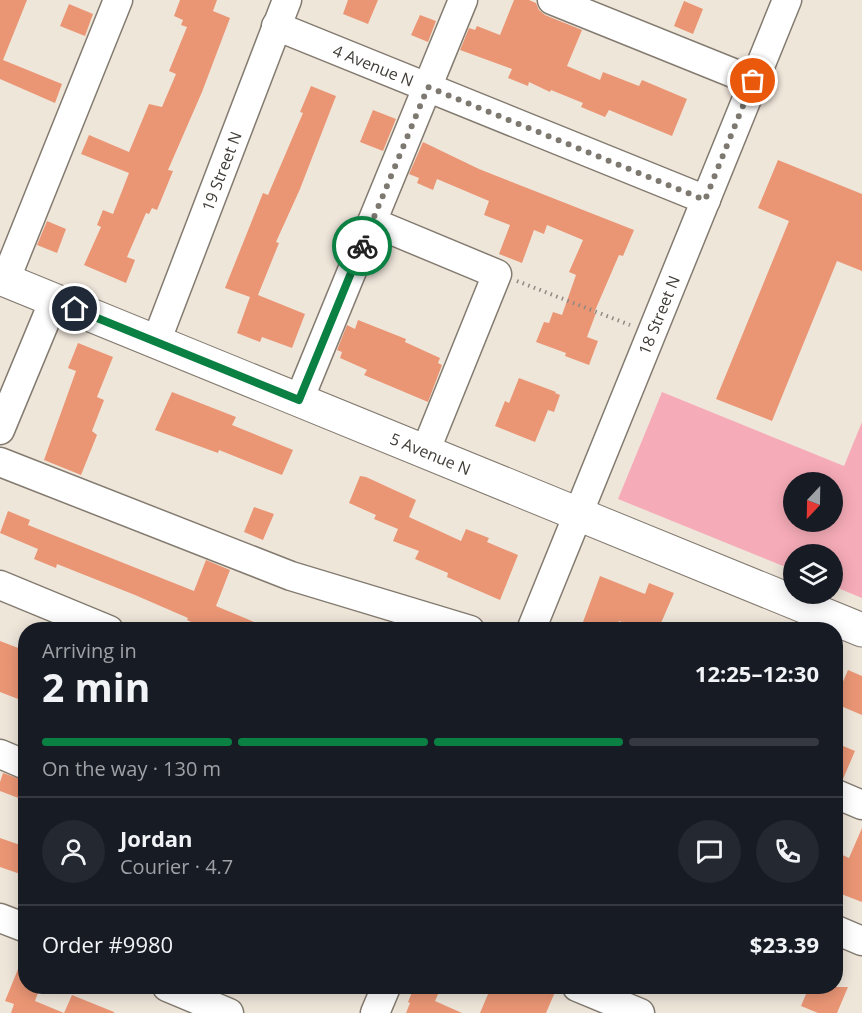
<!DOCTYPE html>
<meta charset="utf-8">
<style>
body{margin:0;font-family:"Open Sans",sans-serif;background:#242831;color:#f1f3f6;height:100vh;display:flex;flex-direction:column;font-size:22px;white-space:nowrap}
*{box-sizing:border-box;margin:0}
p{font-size:20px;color:#9ea1a6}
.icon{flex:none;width:33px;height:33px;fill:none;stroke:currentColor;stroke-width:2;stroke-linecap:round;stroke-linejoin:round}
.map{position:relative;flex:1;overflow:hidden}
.sheet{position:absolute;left:18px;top:622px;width:825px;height:372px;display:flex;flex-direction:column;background:#171b24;border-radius:24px;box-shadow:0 3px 15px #0003}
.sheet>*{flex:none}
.needle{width:39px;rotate:202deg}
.fabs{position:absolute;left:783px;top:472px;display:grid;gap:12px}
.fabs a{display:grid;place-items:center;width:60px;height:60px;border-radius:50%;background:#171b24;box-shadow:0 3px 15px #0003;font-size:30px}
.pin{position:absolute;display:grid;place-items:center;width:51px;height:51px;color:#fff;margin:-26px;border:3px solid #fff;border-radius:50%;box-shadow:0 2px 6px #0007}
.courier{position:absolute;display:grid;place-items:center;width:60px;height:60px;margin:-30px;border:4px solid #0b8043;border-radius:50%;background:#fff;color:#222;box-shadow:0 2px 8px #0007}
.summary em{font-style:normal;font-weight:700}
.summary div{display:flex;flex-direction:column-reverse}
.summary{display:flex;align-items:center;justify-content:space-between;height:102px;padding:0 24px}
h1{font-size:39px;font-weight:700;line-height:45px}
.bar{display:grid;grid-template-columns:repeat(4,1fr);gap:9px 6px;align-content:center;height:72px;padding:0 24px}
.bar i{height:8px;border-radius:4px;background:#363941}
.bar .current{background:#0b8043}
.bar p{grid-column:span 4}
.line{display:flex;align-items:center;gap:15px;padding:0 24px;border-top:2px solid #363941}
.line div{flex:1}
.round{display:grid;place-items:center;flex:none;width:63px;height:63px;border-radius:32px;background:#242831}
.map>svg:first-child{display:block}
</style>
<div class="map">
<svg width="862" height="1013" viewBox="0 0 862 1013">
<rect width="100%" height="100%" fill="#efe6da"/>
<path fill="#f6acb8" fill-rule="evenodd" d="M662,392L844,466L862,422V598L833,586L832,555H794L793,570L618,499ZM794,483H832V522H794Z"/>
<path fill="#ea9675" d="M0,0H27L3,60L62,84L55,103L0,79Z
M180,0H217L213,11L230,18L202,92L168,170L173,171L157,210L152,208L149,214L146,213L127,257L135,260L126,283L84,265L101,227L97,225L103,210L113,214L129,173L81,154L89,135L129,152L149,104L162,107L176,74L169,71L187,27L181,25L183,20L174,16Z
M348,0H378L368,24L343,14Z
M514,0H529L536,3L539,10L545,15L582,30L567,66L600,80L603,72L639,86L642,80L687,99L672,136L609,110L605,117L581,107L583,103L551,90L550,92L529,82L528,86L508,78L512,69L460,50L469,28L475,30L477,26L500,35Z
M684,1L703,9L693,34L674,26Z
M69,4L93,14L85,36L60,26Z
M420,15L436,21L428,42L411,35Z
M311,86L336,96L300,189L276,242L279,243L258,295L305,314L292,348L262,337L260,342L237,333L250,297L225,288L263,193L268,195L303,113L300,112Z
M373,110L396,119L383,151L360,142Z
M423,142L479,169L634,230L623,256L619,255L594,313H596L587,337L598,341L589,365L565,356L566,353L536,342L544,322L549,323L553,312L562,315L576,275L569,272L583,240L547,225L544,234L534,230L522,263L499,254L510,225L484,215L489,201L437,179L433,190L417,183L419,178L409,174Z
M778,160L862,194V271L837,261L772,421L716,399L789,221L758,208Z
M47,221L66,229L57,253L37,245Z
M358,320L406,339L405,342L440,358L438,363L442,365L428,402L364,375L367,370L365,369L340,358L342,352L337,350L347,325L355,329Z
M78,343L113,357L97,397L104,400L92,431L97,435L81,475L44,460L76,371L68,368Z
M519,378L556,392L555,393L560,395L554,412L548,410L535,442L495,426L505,401L509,403Z
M172,392L236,417L232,425L293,450L282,475L219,450L218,453L155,430Z
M360,476L366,477L416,500L409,517L461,541L466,529L489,538L487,542L518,555L500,600L447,577L448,573L415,559L419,551L393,541L398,529L374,519L376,515L349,503Z
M254,507L274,514L263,540L244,532Z
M8,511L30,520L28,525L194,591L206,560L230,570L216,606L273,630H208L187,620L188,618L135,595L57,564L56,568L34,559L38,549L0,533Z
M600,576L645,594L649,583L674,593L658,630H642L619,621L615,630H604L583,622Z
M0,641L26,651V702L0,692Z
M848,670L862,676V715L836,704V698Z
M836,743L855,751L843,779L836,778Z
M3,773L26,781L21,799L0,791V782Z
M862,828V902L836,892V852L849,858Z
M0,838L26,847V876L0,867Z
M25,952L26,987H40L35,1001L64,1013H11L14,1004L5,1001Z
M414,987H428L439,992L435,1001L462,1013H406L410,1003L408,1002Z
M491,987H541L555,992L546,1013H480Z
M809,987H848L837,1013H818L801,1006Z
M72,995L114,1012V1013H64Z"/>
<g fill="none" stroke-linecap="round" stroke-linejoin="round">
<defs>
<g id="minor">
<path d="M552,0L753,81"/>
<path id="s1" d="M276,26L706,200"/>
<path d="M372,222L497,274L425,452"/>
<path d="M5,281L118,0"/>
<path id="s2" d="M156,342L287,0"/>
<path d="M299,400L463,0"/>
<path d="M0,430L54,300"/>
<path d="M0,462L291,576L470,630"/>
<path d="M0,585L109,630"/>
<path id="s3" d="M531,630L787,0"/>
<path d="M0,754L26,765"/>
<path d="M836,794L862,805"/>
<path d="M0,918L26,928"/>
<path d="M836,930L862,941"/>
<path d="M167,987L229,1013"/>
<path d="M577,987L640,1013"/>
<path d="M375,1013L386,987"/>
</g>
<g id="major">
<path id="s4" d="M0,278L862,630"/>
</g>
</defs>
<use href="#minor" stroke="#837b70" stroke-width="31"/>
<use href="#major" stroke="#837b70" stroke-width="35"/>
<path stroke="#8f8981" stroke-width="4" stroke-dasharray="1.5 4.5" stroke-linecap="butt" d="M517,281L630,325"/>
<use href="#minor" stroke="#fff" stroke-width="28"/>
<use href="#major" stroke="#fff" stroke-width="33"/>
</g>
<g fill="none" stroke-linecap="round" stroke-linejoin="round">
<path stroke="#7d7870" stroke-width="6" stroke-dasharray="0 10.8" d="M362,246L428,87L705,200L753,81"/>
<path stroke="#0b8043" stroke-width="8" d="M75,309L299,400L362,246"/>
</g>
<g text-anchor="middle" stroke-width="6" stroke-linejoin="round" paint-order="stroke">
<g font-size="16" fill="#403c37" stroke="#efe6da">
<text dy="6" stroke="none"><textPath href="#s1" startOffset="105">4 Avenue N</textPath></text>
<text dy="6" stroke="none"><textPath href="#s2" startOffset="183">19 Street N</textPath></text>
<text dy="6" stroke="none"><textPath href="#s3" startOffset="340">18 Street N</textPath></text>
<text dy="6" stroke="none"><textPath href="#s4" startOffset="465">5 Avenue N</textPath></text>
</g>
</g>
</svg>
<div class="fabs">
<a><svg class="needle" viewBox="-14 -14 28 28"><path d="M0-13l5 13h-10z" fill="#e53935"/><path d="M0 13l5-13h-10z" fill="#9ea1a6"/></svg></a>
<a><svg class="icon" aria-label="layers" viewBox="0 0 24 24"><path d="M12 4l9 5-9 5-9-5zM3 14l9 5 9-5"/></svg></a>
</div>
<div class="pin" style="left:753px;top:81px;background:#ea580c"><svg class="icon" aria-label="bag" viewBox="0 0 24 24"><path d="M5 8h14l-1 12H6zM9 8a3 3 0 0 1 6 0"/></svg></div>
<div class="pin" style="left:75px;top:309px;background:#1f2937"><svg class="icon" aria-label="home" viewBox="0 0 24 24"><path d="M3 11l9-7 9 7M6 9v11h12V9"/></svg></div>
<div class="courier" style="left:362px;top:246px"><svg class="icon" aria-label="bike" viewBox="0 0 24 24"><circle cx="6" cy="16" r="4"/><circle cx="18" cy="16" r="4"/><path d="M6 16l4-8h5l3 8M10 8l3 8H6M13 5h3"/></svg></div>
<section class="sheet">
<div class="summary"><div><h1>2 min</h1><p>Arriving in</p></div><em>12:25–12:30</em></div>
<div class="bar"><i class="current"></i><i class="current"></i><i class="current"></i><i></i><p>On the way · 130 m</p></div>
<div class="line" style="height:108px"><a class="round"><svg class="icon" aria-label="person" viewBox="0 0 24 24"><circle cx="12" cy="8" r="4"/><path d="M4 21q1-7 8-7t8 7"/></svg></a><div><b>Jordan</b><p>Courier · 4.7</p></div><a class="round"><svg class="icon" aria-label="chat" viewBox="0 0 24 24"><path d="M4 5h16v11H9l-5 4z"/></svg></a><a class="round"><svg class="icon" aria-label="phone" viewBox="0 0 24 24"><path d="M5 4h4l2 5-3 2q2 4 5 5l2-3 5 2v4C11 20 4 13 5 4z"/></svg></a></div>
<div class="line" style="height:78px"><div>Order #9980</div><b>$23.39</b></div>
</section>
</div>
